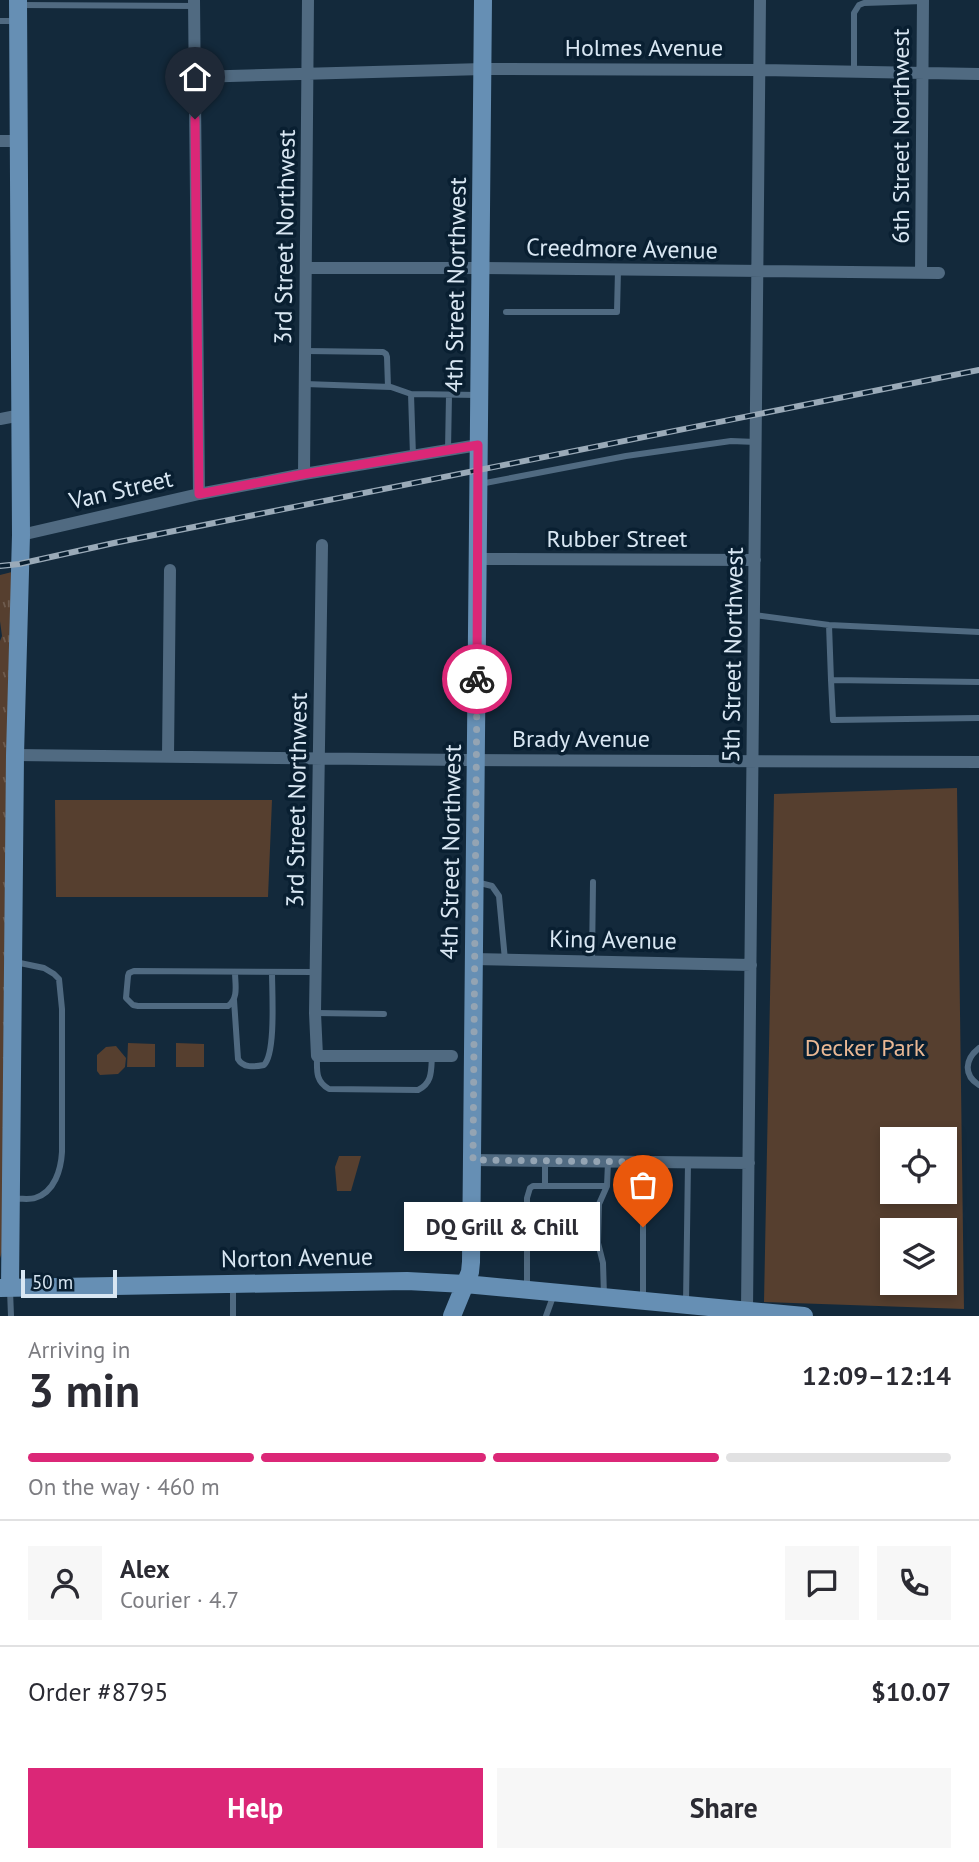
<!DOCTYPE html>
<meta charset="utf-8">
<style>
body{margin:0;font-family:"PT Sans",sans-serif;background:#f7f7f7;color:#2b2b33;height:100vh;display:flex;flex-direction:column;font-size:26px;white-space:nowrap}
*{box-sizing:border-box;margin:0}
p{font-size:23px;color:#7c7c81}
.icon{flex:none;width:38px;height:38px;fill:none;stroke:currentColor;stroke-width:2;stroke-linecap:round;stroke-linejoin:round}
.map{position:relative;height:1316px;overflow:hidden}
.panel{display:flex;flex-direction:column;background:#fff;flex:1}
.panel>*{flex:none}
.fabs{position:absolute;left:880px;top:1127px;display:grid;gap:14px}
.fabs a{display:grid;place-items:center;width:77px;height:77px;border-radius:0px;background:#fff;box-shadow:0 4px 10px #0003;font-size:35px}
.scale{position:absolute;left:21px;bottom:18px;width:96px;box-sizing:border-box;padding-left:7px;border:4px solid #d9e7f3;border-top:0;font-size:19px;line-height:24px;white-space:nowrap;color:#d9e7f3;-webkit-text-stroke:5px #091f31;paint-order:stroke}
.pin{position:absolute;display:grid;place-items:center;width:60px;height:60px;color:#fff;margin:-72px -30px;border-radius:50% 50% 50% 0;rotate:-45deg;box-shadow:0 0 7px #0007}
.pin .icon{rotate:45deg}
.courier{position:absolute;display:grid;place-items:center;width:70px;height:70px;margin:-35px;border:5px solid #db2777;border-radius:50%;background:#fff;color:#222;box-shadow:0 2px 9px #0007}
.bubble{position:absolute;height:49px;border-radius:0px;background:#fff;box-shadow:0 4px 10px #0003;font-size:23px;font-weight:600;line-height:49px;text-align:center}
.summary em{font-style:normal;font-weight:600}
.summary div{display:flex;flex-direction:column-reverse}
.summary{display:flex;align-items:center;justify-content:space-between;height:119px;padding:0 28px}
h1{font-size:46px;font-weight:600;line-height:52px}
.bar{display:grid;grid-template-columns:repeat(4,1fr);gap:10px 7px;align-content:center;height:84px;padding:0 28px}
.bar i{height:9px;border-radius:5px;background:#e1e1e2}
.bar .selected{background:#db2777}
.bar p{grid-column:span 4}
.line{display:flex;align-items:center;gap:18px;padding:0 28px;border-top:2px solid #e1e1e2}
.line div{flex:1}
.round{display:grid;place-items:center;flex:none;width:74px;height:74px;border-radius:0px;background:#f7f7f7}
.cta{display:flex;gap:14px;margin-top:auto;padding:14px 28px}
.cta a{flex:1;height:80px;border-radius:0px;background:#db2777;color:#fff;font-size:28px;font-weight:600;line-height:80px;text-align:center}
.cta a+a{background:#f7f7f7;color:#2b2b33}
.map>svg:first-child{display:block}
</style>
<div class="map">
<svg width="979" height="1316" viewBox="0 0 979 1316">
<defs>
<pattern id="grass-tufts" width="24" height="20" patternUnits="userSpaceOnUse" patternTransform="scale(1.75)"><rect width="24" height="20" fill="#563f2f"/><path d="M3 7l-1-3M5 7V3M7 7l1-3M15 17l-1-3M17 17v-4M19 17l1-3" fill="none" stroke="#6e5b4e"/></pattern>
</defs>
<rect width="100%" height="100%" fill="#13293b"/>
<path fill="url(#grass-tufts)" d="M12,572L2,1252L0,1258V641L2,636L0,621V575Z"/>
<path fill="#563f2f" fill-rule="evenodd" d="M957,788L964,1309L764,1302L774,794ZM892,1139H945V1192H892ZM892,1230H945V1283H892Z
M55,800H272L268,897H56Z
M128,1043L155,1044V1067H127Z
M176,1043L204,1044V1067H176Z
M116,1046L126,1058L125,1067L118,1074L100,1075L97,1071V1055L106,1047Z
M339,1156H361L351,1191H337L335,1167Z"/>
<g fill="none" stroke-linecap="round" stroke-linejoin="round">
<path stroke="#506a81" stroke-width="6" d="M21,5L194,6
M0,21H16
M854,72V13L859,5L864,3L923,1
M506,312H617L618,270
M306,351L383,352L386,354L387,357L388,387
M305,384L391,387L411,394L478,395
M411,394L413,456
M448,450L449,395
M480,484L626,456L731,441L756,442
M754,615L829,625L979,632
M829,625L831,680
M979,682L831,680L833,720L979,718
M476,882L492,886L499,896L505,960
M592,961L593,882
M235,972C235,984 239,998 228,1006H138L133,1005L126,998L128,976L129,973L134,971L315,972
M234,1000L238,1059C243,1068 254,1067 264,1065C276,1053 272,992 272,972
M315,1013L384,1014
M979,1048C965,1059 963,1075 979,1085
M317,1056C317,1070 315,1081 329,1089L418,1090C433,1083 431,1070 432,1055
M545,1186V1161
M13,1199C20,1198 29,1200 35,1198C55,1192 61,1169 62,1152V1009L59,979L54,974L44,968L15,962
M527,1289V1198L530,1188L533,1186H607
M10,1290L11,1316
M604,1296L603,1263L598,1243L599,1204L607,1186L608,1162
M643,1299V1163
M686,1303L688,1163
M233,1316V1286
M546,1316L554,1294"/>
<path stroke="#506a81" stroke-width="12" d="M194,0L199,494
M195,77L483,69L759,70L979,74
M0,141H19
M306,268H481L939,273
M921,273L923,0
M0,419L21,415
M304,474L308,0
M21,535L199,494L304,474L478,445
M322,545L315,1013L317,1056H452
M478,559L755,560
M15,755L465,760L979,762
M168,756L170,570
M474,959L751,965
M473,1160L749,1163
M747,1310L760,0"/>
<path stroke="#668fb4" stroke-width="18" d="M0,1288L407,1281L465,1284L804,1316
M10,1288L15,755L21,535L18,0
M452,1316L470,1272L471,1262L483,0"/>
<defs>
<path id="rail" d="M0,566L19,564L114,543L979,370"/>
</defs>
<use href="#rail" stroke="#9aaab8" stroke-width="6"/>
<use href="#rail" stroke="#091f31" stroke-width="3.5" stroke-dasharray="10" stroke-linecap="butt"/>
</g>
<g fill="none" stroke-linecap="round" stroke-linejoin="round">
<path stroke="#94a4b3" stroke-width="7" stroke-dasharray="0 12.6" d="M477,679L473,1160L643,1162V1227"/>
<path stroke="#db2777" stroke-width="9" d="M195,119L199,494L304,474L478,445L477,679"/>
</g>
<g text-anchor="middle" stroke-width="7" stroke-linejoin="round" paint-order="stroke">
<g font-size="24" fill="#d9e7f3" stroke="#091f31">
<text x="644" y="56">Holmes Avenue</text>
<text transform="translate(901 136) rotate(-90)" y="8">6th Street Northwest</text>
<text transform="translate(285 237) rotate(-89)" y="8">3rd Street Northwest</text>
<text transform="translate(622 249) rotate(1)" y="8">Creedmore Avenue</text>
<text transform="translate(456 285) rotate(-89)" y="8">4th Street Northwest</text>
<text transform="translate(121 490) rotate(-13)" y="8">Van Street</text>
<text x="617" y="547">Rubber Street</text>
<text transform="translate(733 655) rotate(-89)" y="8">5th Street Northwest</text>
<text x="581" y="747">Brady Avenue</text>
<text transform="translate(297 800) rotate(-89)" y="8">3rd Street Northwest</text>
<text transform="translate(451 852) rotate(-89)" y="8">4th Street Northwest</text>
<text transform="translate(613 940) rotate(1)" y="8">King Avenue</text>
<text transform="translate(297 1258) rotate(-1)" y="8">Norton Avenue</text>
</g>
<g font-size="24" fill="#eab894" stroke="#091f31">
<text x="865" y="1056">Decker Park</text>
</g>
</g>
</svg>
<div class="fabs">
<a><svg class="icon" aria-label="locate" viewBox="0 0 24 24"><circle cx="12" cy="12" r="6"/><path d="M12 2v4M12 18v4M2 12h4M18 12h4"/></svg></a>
<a><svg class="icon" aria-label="layers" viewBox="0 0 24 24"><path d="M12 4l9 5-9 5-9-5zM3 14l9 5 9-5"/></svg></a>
</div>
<div class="scale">50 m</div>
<div class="pin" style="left:643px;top:1227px;background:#ea580c"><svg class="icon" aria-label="bag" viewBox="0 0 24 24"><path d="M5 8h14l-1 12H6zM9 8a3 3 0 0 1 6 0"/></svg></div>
<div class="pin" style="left:195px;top:119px;background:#1f2937"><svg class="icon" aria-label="home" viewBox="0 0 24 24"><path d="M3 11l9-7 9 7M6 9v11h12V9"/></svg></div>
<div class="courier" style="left:477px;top:679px"><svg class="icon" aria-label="bike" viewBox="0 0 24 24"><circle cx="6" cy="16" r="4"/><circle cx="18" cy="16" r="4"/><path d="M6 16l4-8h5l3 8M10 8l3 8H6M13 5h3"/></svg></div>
<div class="bubble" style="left:404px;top:1202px;width:196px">DQ Grill &amp; Chill</div>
</div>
<section class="panel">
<div class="summary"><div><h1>3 min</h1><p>Arriving in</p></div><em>12:09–12:14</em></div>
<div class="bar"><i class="selected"></i><i class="selected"></i><i class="selected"></i><i></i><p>On the way · 460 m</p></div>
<div class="line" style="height:126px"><a class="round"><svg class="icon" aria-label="person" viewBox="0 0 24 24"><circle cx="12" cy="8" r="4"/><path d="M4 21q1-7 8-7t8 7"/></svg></a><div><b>Alex</b><p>Courier · 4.7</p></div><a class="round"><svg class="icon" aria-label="chat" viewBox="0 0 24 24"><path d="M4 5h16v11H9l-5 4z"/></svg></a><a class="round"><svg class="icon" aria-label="phone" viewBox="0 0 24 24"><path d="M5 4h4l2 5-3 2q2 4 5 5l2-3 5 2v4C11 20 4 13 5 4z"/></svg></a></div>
<div class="line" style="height:91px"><div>Order #8795</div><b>$10.07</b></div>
<div class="cta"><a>Help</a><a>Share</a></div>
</section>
